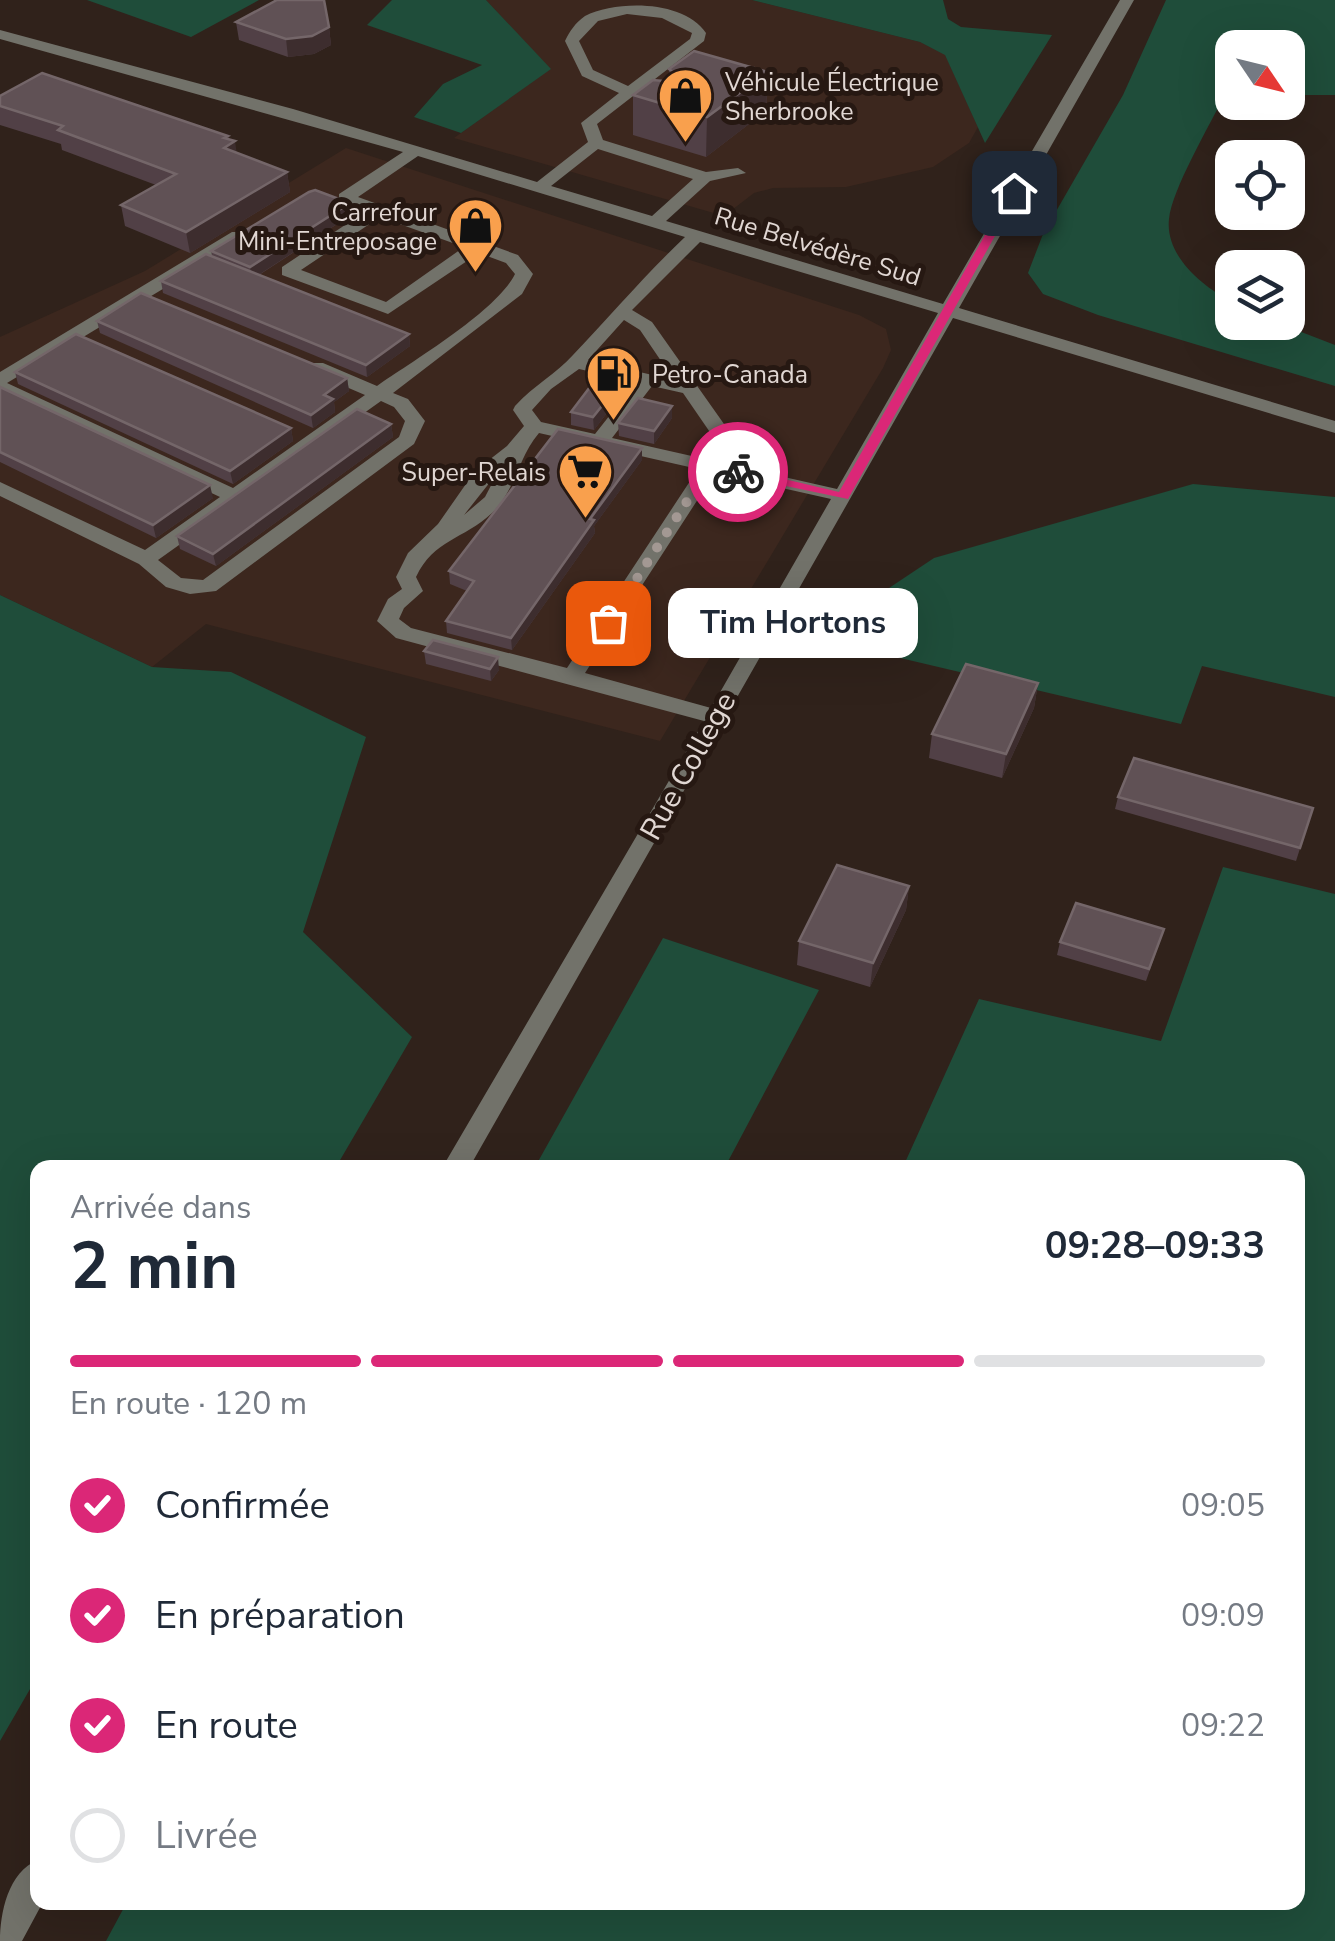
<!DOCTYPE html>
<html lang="fr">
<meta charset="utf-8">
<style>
body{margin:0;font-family:"Nunito Sans",sans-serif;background:#f2f2f3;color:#1f2937;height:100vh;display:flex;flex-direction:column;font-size:38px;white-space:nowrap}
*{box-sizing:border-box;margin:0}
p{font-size:32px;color:#747a83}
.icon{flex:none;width:55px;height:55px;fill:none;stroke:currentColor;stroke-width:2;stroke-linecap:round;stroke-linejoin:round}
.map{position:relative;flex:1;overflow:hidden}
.details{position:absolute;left:30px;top:1160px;width:1275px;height:750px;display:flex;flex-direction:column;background:#fff;border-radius:20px;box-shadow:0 10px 40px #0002}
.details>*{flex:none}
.needle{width:65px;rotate:125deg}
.fabs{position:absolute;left:1215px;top:30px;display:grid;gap:20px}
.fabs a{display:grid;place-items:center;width:90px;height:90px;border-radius:20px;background:#fff;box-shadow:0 10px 40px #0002;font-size:50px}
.pin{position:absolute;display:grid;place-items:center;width:85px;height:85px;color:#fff;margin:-42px;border-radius:20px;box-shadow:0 5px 15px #0006}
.courier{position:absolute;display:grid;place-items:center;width:100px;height:100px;margin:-50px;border:8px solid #db2777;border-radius:50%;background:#fff;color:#222;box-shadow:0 2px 12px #0007}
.bubble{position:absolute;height:70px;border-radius:20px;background:#fff;box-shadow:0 10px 40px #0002;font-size:32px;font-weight:700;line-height:70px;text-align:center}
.overview em{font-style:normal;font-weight:700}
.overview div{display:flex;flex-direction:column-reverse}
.overview{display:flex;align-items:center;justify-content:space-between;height:170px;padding:0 40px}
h1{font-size:65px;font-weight:700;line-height:75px}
.bar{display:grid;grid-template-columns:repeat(4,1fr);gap:15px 10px;align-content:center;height:120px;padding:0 40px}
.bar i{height:12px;border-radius:8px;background:#e0e1e3}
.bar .active{background:#db2777}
.bar p{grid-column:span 4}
ol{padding:0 40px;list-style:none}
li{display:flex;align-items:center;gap:30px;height:110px}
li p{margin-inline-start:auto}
li .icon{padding:10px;border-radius:50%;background:#db2777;color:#fff;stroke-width:4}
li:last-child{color:#747a83}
li i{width:55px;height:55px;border:5px solid #e0e1e3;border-radius:50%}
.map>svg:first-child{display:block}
</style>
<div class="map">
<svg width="1335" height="1941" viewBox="0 0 1335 1941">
<rect width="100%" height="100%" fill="#30221b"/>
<path fill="#3c271e" d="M486,0H752L920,42L945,54L978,127L969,143L933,167L846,187L773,188L754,193L724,216L454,138L550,69Z
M346,148L859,315L886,329L891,350L883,368L660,741L206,624L152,667L0,595V337L145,271Z"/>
<path fill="#1f4d3a" d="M87,0H259L191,37Z
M392,0H486L551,69L461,133L414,117L443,84L482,65L367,25Z
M752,0H943L948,19L961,27L1052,35L985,143L945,55L920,42Z
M1166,0H1335V95H1288V48H1232V95L1224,96C1210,125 1172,189 1169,219C1165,256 1202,286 1232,302V322L1278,323L1335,345V386L1098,315L1043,294L1028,273L1043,234L1123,95Z
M1193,484L1335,497V697L1202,666L1181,724L845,645L868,602L934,558Z
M0,595L152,667L231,672L366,737L303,932L412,1037L336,1167L38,1168L37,1677L0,1741Z
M1223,867L1335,894V1941H106L127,1902H1298V1168L903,1167L979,999L1161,1041Z
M663,938L819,990L725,1167H535Z"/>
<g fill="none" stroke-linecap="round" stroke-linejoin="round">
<path fill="#72726a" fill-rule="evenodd" d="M1120,0H1134L959,308L1335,421V433L953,318L469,1168H442L704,721L396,638L377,621L388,599L402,589L396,577L408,553L438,524L475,471L507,446L524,426L513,410L515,406C534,385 556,374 573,355C611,315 645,275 685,237L418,156L358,197L518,255L533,274L522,294L393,393L408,399L425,421L414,444L216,591L190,594L166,587L139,564L0,496V482L145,550L220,497L0,394V372L232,232H244V240L7,383L233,488L365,395L309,371V363H323L377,386C413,361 497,311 515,274L506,263L479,253L388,314L282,275V267L366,211L339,202V194L403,152L0,39V30L293,109L537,182L588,142L581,123L619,93L582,76L565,41C570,31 575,23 585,16C617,0 684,0 706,33L704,41L597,124L603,140L706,172L738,168L746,173L710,181L666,221L943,304ZM627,14L662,18L692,33L690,39L628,86L593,70L579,41L598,21ZM598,149L693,179L652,216L551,186ZM380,217L464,247L386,302L301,270ZM700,242L938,313L837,489L722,463L736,441L652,322L632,310ZM624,320L640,330L674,380L588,360ZM579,369L636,382L595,434L541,422L532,410L551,389ZM652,386L683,393L716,441L705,459L612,438ZM381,401L394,407L405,421L399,437L203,580L181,578L158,560ZM539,433L698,469L567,668L411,628L399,619L404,608L423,591L416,577C434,539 463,540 492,513C516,490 518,457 539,433ZM498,472L485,497L464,515ZM715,473L831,499L711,708L585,673Z
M38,1860V1902H43L22,1941H0C0,1913 8,1872 38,1860Z"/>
</g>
<path fill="#514046" d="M236,22L329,27L331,45L314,54L288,57L239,40Z
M669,69L768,72L766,111L706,157L633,135V95L669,79Z
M0,96L228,136L237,153L287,172L290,192L190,253L125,226L121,205L156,185L62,150L61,144L0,125Z
M351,215L259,275L409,334L410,346L367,377L163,293L161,281L212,256L211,251Z
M97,321L347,378L349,391L334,402L335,412L313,428L100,333Z
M15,372L291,428L293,441L233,484L18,384Z
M0,387L213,498L156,538L0,462Z
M613,392V405L594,430L571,425V412Z
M672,418L654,444L619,436L618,423Z
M391,424L393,437L216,566L180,549L177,536Z
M642,460L594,526L595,533L512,650L447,633L446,621L467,591L450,584L449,571Z
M424,651L499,670L491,681L426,664Z
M1038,683L1034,708L1002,778L929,758L932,734Z
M1118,797L1313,808L1296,861L1115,809Z
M909,886L906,910L870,987L797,965L799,941Z
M1160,941L1146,981L1057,955L1060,942Z"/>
<path fill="#3d2d2e" d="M329,27L331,45L314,54L288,57L286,39Z
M768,72L766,111L706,157L707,117Z
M228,136L230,144L235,141L238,162L227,168L224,138Z
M287,172L290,192L190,253L186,232Z
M350,203L351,215L252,279L250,267Z
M409,334L410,346L367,377L366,365Z
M347,378L349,391L334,402L335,412L313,428L311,415L324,395Z
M613,392V405L594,430L593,417Z
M672,406V418L654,444V431Z
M391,424L393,437L216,566L213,554Z
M291,428L293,441L233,484L230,471Z
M642,448V460L594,526L595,533L512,650L511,638L590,519Z
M210,485L213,498L156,538L153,525Z
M498,657L499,670L491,681L490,669Z
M1038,683L1034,708L1002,778L1006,754Z
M909,886L906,910L870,987L873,963Z"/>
<path fill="#605155" stroke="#746669" stroke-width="2.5" d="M277,0H324L329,27L312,36L286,39L236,22Z
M694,51L768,72L707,117L633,95L653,80L664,81L672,76L673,72L669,69Z
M42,73L228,136L224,138L235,141L224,148L287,172L186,232L121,205L176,174L58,130L63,126L0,106V96Z
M315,190L350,203L250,267L211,251L309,192Z
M206,254L409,334L366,365L161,281Z
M141,293L347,378L324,395L333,399L311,415L97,321Z
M76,334L291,428L230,471L15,372Z
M0,387L210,485L153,525L0,452Z
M590,387L613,392L593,417L571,412Z
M638,398L672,406L654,431L618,423Z
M357,409L391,424L213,554L177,536Z
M558,429L642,448L590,519L594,520L511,638L446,621L474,581L449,571Z
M433,640L498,657L490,669L424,651Z
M966,664L1038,683L1006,754L932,734Z
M1134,758L1313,808L1300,848L1118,797Z
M837,865L909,886L873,963L799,941Z
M1076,903L1164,929L1149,969L1060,942Z"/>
<path fill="#db2777" d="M1010,191L1019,193L848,499L733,475V470L738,468L839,492Z"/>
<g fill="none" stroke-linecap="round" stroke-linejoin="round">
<path stroke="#a39893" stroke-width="10" stroke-dasharray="0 18" d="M608,623L710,466L738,472"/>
</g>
<defs>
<symbol id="shop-pin" viewBox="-11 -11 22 30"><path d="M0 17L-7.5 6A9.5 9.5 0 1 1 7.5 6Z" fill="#f9a04d" stroke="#261812"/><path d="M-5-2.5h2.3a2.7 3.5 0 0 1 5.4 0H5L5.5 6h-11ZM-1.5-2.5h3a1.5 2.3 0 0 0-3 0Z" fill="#111"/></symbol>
<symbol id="fuel-pin" viewBox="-11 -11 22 30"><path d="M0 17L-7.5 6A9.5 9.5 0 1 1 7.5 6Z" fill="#f9a04d" stroke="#261812"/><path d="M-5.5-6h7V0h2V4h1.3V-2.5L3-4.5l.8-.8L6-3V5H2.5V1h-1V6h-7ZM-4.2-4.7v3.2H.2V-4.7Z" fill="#111"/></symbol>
<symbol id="supermarket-pin" viewBox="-11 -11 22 30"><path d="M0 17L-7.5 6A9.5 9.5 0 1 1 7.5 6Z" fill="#f9a04d" stroke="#261812"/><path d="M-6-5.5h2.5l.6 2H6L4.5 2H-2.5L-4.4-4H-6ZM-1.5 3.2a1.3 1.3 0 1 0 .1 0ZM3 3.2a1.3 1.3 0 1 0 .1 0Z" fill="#111"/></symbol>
</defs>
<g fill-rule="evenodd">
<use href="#shop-pin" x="654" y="64" width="63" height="86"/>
<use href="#shop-pin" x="444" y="194" width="63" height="86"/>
<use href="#fuel-pin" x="582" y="342" width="63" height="86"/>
<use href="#supermarket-pin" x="554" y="440" width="63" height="86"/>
</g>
<g text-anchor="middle" stroke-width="10" stroke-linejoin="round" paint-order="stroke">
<g font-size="25" fill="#e1d7d3" stroke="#261812" text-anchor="start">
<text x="725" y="91">Véhicule Électrique<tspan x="725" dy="29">Sherbrooke</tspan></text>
<text x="437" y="221" text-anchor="end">Carrefour<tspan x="437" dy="29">Mini-Entreposage</tspan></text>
<text x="652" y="383">Petro-Canada</text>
<text x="546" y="481" text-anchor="end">Super-Relais</text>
</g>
<g font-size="25" fill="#e1d7d3" stroke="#261812">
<text transform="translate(818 246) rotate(17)" y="9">Rue Belvédère Sud</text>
</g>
<g font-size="30" fill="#e1d7d3" stroke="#261812">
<text transform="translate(688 766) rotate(-61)" y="10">Rue College</text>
</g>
</g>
</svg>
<div class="fabs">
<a><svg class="needle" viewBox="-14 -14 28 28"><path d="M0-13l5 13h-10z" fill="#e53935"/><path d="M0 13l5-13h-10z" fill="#747a83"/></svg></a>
<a><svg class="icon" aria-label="locate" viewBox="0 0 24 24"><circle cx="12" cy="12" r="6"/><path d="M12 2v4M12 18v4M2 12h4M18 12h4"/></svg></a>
<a><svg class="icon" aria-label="layers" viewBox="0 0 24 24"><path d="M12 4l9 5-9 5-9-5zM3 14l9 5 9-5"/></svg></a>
</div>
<div class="pin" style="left:608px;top:623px;background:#ea580c"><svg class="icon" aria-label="bag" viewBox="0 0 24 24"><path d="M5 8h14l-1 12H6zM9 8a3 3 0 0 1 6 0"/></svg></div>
<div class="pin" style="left:1014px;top:193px;background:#1f2937"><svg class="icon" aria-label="home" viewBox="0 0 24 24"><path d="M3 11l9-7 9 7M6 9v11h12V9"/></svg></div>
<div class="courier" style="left:738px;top:472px"><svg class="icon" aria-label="bike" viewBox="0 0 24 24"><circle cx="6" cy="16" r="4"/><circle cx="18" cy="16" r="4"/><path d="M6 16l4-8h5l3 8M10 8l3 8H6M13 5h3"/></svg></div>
<div class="bubble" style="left:668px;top:588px;width:250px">Tim Hortons</div>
<section class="details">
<div class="overview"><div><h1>2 min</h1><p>Arrivée dans</p></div><em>09:28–09:33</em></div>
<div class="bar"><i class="active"></i><i class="active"></i><i class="active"></i><i></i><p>En route · 120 m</p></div>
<ol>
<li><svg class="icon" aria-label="check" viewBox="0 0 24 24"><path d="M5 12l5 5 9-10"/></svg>Confirmée<p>09:05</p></li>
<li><svg class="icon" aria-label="check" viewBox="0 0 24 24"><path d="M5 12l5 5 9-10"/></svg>En préparation<p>09:09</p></li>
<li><svg class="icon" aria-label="check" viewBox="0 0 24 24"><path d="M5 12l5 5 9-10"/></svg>En route<p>09:22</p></li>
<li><i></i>Livrée</li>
</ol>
</section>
</div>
